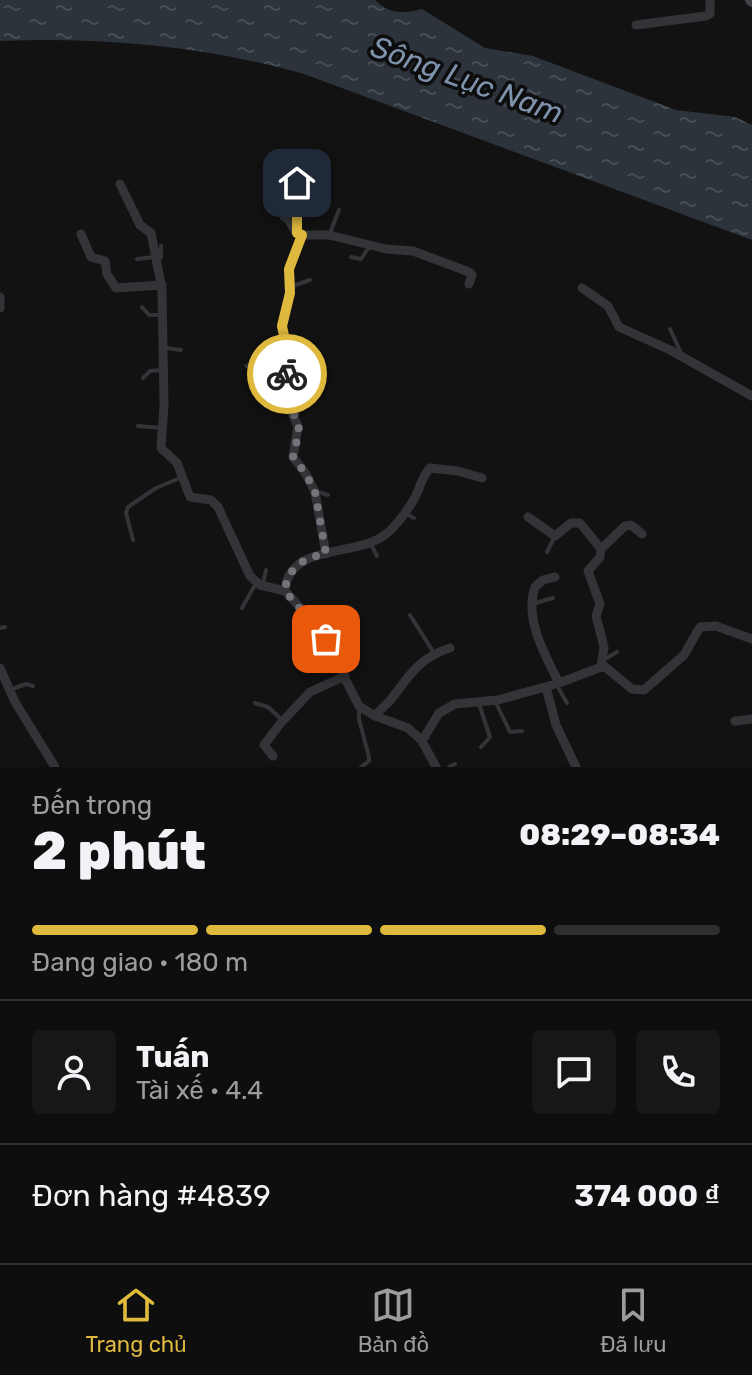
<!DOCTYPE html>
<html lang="vi">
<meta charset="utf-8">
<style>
body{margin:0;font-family:Rubik,sans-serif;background:#171717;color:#f1f3f6;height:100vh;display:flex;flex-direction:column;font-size:30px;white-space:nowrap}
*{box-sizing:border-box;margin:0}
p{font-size:26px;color:#9b9c9e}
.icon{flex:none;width:44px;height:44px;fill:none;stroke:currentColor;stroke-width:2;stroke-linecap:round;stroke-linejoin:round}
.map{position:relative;height:767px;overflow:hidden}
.drawer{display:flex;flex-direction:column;background:#0e0e0e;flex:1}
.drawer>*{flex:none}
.pin{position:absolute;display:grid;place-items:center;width:68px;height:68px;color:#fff;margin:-34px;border-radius:16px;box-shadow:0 4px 12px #0006}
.courier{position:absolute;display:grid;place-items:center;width:80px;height:80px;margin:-40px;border:6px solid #dfb93e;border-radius:50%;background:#fff;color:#222;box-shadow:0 2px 10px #0007}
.head em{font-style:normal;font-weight:800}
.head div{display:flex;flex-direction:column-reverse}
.head{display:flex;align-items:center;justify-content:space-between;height:136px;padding:0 32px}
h1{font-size:52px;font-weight:800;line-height:60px}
.bar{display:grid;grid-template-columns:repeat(4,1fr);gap:12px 8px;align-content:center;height:96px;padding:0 32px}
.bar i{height:10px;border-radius:6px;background:#2e2e2e}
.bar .current{background:#dfb93e}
.bar p{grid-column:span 4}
.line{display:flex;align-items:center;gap:20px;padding:0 32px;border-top:2px solid #2e2e2e}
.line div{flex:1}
.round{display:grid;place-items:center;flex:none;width:84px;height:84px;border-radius:8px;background:#171717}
.dock{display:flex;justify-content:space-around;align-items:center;height:112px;border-top:2px solid #2e2e2e;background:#0e0e0e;font-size:22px;color:#9b9c9e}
.dock a{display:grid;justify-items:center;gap:4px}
.dock .current{color:#dfb93e}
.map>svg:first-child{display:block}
</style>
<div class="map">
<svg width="752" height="767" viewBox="0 0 752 767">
<defs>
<pattern id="water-ripples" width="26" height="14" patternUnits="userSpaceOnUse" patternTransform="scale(2)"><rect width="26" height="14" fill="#2d333b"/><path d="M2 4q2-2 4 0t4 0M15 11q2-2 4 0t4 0" fill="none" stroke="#484e55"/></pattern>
</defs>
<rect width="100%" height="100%" fill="#121213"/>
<path fill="url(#water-ripples)" d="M0,0H375C389,14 403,14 422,9L485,48L533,56L676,110L735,117L752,125V240L304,74C205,46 102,37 0,41Z"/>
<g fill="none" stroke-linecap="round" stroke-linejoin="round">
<path stroke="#333438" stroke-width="4" d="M288,186L293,183L298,185L297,230
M330,233L339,210
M351,257L361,259L369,247
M137,259L154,257
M158,260L161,257V246
M293,286L310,280
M142,307L149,315H161
M670,329L682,355
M166,348L181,350
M246,366L253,363L285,365
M143,378L150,371L162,370
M271,396L285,398
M296,418L301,405
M138,426L161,428
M318,492L328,495
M405,513L414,518
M133,540L126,513L128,507L156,488L180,478
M371,544L377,556
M547,552L554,538
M263,583L266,570
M532,604L553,598
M242,608L255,585
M410,615L434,653
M0,628L5,627
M605,659L617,652
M12,689L26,684L33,686
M559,689L567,703
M255,703L268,707L281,719
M496,703L510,732L522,731
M479,704L490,737L481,747
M359,709V719L369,757V761L361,767
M449,767L455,764"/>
<path stroke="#333438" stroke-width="9" d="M636,25L706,16L710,14V0
M120,184L140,225L151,233L162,289L164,405L161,448L177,463L190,497L211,500L218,507L250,576L260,585L285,591L319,628L359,706L375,716L408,728L422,741
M284,217L289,220L295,231L302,235H329L386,249L413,251L469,272L472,275L469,284
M81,234L91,257L105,261L107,274L116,288L162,285
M302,235L289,269L291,287L282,326L287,350L286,401L298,426L293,457L306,474L315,492L326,554
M582,288L608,306L619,327L670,350L752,396
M0,297V308
M528,517L555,536L571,523H580L601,549L600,557L588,571L600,604L596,616L604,647L601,666
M601,549L625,526L631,525L642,534
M555,577L543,580L535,587C524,620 545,654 559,683
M285,591C288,545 350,556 380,538C392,532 406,512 413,501C420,490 421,477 430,468L458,471L482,478
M0,668L15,702L55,767
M546,687L556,725L576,767
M375,716C380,709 387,705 393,697C409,675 422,656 450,648
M735,721L752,719
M273,756L264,745L280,724L310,692L345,676
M436,767L422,741L439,713L455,704L498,700L559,683L604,666L632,689L644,690L684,655L700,627L716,626L752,639"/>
<path stroke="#414248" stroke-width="12" d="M751,0L752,1"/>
</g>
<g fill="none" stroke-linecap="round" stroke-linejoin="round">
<path stroke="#72747a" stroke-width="8" stroke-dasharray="0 14.4" d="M287,374L286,401L298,422L299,431L293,457L306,474L315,492L326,554C304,557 287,568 285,591L326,639"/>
<path stroke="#dfb93e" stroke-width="10" d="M287,374V350L282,326L290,293L289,269L302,235L297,233V183"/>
</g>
<g text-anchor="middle" stroke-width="7" stroke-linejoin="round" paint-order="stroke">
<g font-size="30" font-style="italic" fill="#7e92ab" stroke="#0d0d0e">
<text transform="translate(467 80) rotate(20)" y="10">Sông Lục Nam</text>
</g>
</g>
</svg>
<div class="pin" style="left:326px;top:639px;background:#ea580c"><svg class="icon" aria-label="bag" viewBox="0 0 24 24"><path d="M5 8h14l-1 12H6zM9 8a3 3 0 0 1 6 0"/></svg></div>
<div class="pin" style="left:297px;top:183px;background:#1f2937"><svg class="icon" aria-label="home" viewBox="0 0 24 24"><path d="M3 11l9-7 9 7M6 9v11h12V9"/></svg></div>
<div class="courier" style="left:287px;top:374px"><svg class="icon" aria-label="bike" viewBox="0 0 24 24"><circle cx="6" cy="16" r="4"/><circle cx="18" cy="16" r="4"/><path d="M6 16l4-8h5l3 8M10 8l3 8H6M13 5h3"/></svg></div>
</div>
<section class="drawer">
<div class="head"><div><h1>2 phút</h1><p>Đến trong</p></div><em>08:29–08:34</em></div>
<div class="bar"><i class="current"></i><i class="current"></i><i class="current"></i><i></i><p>Đang giao · 180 m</p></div>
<div class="line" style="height:144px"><a class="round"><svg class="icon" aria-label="person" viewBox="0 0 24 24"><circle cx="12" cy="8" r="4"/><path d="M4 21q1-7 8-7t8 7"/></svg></a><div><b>Tuấn</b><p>Tài xế · 4.4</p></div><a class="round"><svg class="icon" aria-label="chat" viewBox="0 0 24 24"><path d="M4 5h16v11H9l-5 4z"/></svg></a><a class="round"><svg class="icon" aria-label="phone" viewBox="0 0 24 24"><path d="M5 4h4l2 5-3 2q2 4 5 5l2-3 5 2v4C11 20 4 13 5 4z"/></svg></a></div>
<div class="line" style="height:104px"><div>Đơn hàng #4839</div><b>374 000 ₫</b></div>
</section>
<nav class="dock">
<a class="current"><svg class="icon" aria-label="home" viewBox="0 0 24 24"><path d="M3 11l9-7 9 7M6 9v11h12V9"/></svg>Trang chủ</a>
<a><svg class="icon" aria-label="map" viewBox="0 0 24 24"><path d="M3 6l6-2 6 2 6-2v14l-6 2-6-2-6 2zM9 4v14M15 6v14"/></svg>Bản đồ</a>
<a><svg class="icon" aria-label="saved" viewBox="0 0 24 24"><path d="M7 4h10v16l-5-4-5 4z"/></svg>Đã lưu</a>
</nav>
